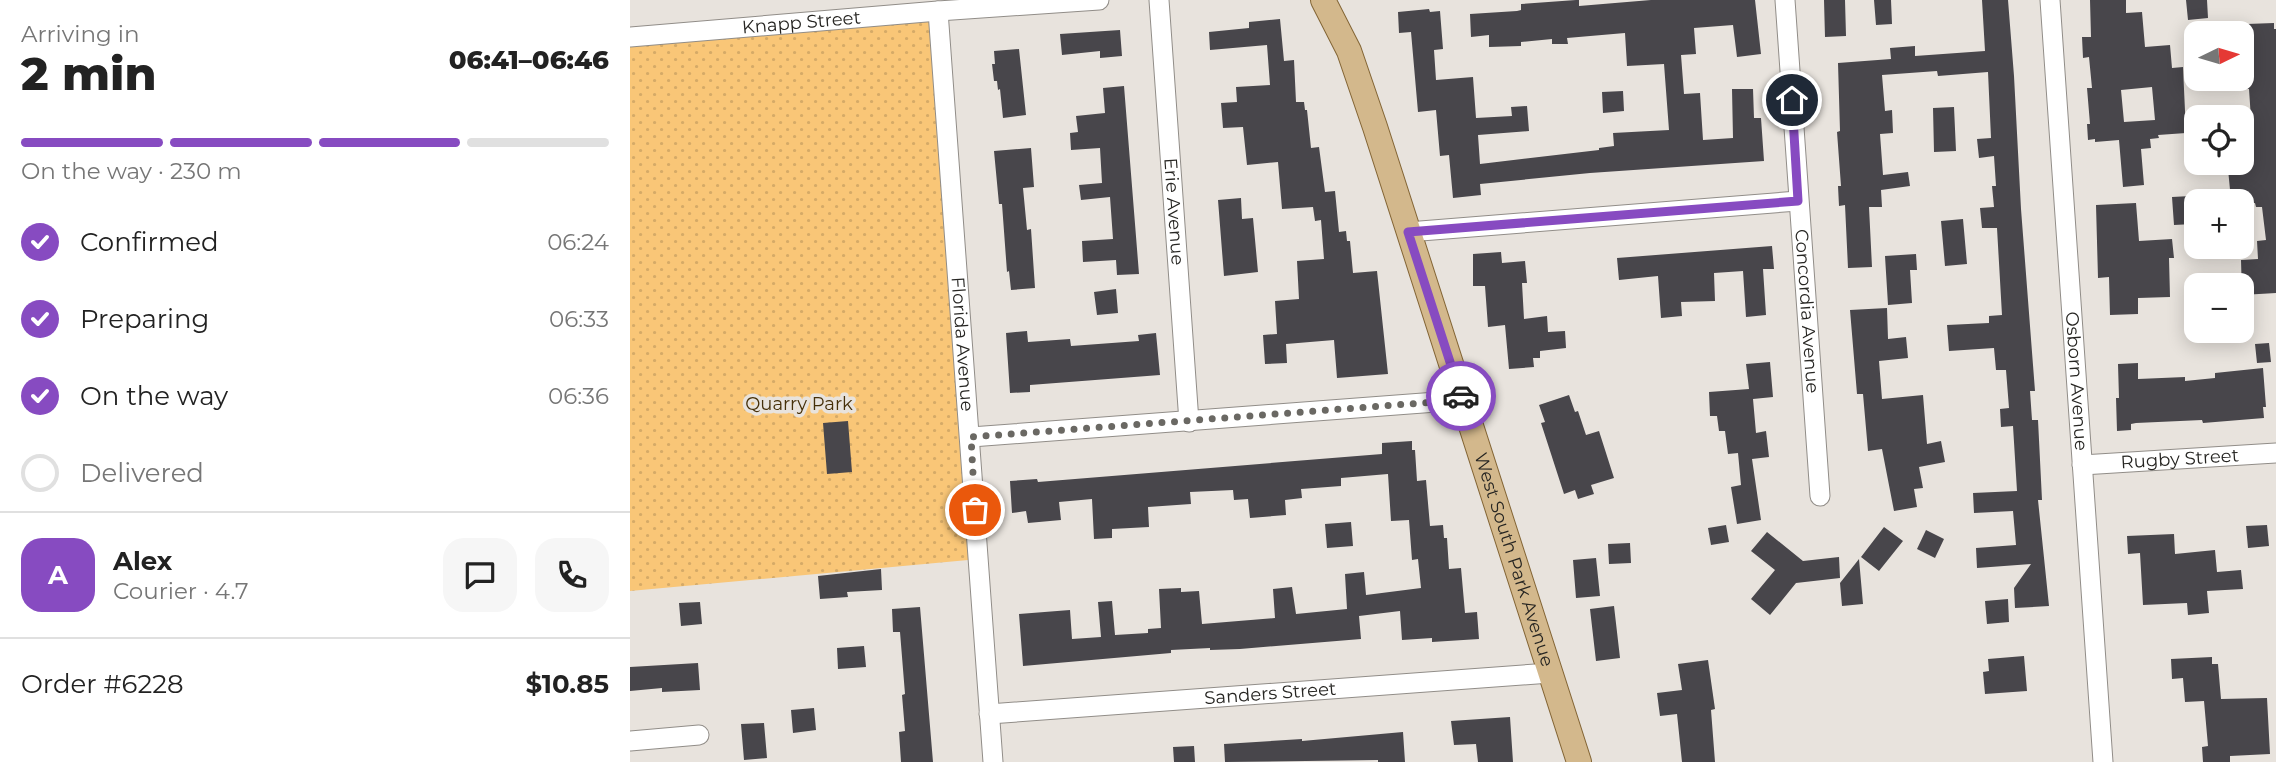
<!DOCTYPE html>
<meta charset="utf-8">
<style>
body{margin:0;font-family:Montserrat,sans-serif;background:#f6f6f6;color:#222;height:100vh;display:flex;flex-direction:column;font-size:26px;white-space:nowrap}
*{box-sizing:border-box;margin:0}
p{font-size:23px;color:#767676}
.icon{flex:none;width:38px;height:38px;fill:none;stroke:currentColor;stroke-width:2;stroke-linecap:round;stroke-linejoin:round}
.map{position:relative;flex:1;overflow:hidden}
.side{display:flex;flex-direction:column;background:#fff;width:630px}
.side>*{flex:none}
.needle{width:46px;rotate:85deg}
.controls{position:absolute;left:1554px;top:21px;display:grid;gap:14px}
.controls a{display:grid;place-items:center;width:70px;height:70px;border-radius:14px;background:#fff;box-shadow:0 4px 18px #0003;font-size:35px}
.pin{position:absolute;display:grid;place-items:center;width:60px;height:60px;color:#fff;margin:-30px;border:4px solid #fff;border-radius:50%;box-shadow:0 2px 7px #0007}
.courier{position:absolute;display:grid;place-items:center;width:70px;height:70px;margin:-35px;border:5px solid #874bc1;border-radius:50%;background:#fff;color:#222;box-shadow:0 2px 9px #0007}
.overview em{font-style:normal;font-weight:800}
.overview div{display:flex;flex-direction:column-reverse}
.overview{display:flex;align-items:center;justify-content:space-between;height:119px;padding:0 21px}
h1{font-size:46px;font-weight:800;line-height:52px}
.bar{display:grid;grid-template-columns:repeat(4,1fr);gap:10px 7px;align-content:center;height:84px;padding:0 21px}
.bar i{height:9px;border-radius:5px;background:#e0e0e0}
.bar .on{background:#874bc1}
.bar p{grid-column:span 4}
.line{display:flex;align-items:center;gap:18px;padding:0 21px;border-top:2px solid #e0e0e0}
.line div{flex:1}
.round{display:grid;place-items:center;flex:none;width:74px;height:74px;border-radius:21px;background:#f6f6f6}
ol{padding:0 21px;list-style:none}
li{display:flex;align-items:center;gap:21px;height:77px}
li p{margin-inline-start:auto}
li .icon{padding:7px;border-radius:50%;background:#874bc1;color:#fff;stroke-width:4}
li:last-child{color:#767676}
li i{width:38px;height:38px;border:4px solid #e0e0e0;border-radius:50%}
main{display:flex;flex:1;min-height:0}
.map>svg:first-child{display:block}
</style>
<main>
<section class="side">
<div class="overview"><div><h1>2 min</h1><p>Arriving in</p></div><em>06:41–06:46</em></div>
<div class="bar"><i class="on"></i><i class="on"></i><i class="on"></i><i></i><p>On the way · 230 m</p></div>
<ol>
<li><svg class="icon" aria-label="check" viewBox="0 0 24 24"><path d="M5 12l5 5 9-10"/></svg>Confirmed<p>06:24</p></li>
<li><svg class="icon" aria-label="check" viewBox="0 0 24 24"><path d="M5 12l5 5 9-10"/></svg>Preparing<p>06:33</p></li>
<li><svg class="icon" aria-label="check" viewBox="0 0 24 24"><path d="M5 12l5 5 9-10"/></svg>On the way<p>06:36</p></li>
<li><i></i>Delivered</li>
</ol>
<div class="line" style="height:126px"><b class="round" style="background:#874bc1;color:#fff">A</b><div><b>Alex</b><p>Courier · 4.7</p></div><a class="round"><svg class="icon" aria-label="chat" viewBox="0 0 24 24"><path d="M4 5h16v11H9l-5 4z"/></svg></a><a class="round"><svg class="icon" aria-label="phone" viewBox="0 0 24 24"><path d="M5 4h4l2 5-3 2q2 4 5 5l2-3 5 2v4C11 20 4 13 5 4z"/></svg></a></div>
<div class="line" style="height:91px"><div>Order #6228</div><b>$10.85</b></div>
</section>
<div class="map">
<svg width="1646" height="762" viewBox="0 0 1646 762">
<defs>
<pattern id="park-dots" width="8" height="8" patternUnits="userSpaceOnUse" patternTransform="scale(1.75)"><rect width="8" height="8" fill="#f9c677"/><path d="M2 2h.1M6 6h.1" fill="none" stroke="#d5aa67" stroke-width="1.8" stroke-linecap="round"/></pattern>
</defs>
<rect width="100%" height="100%" fill="#e8e3dd"/>
<path fill="url(#park-dots)" d="M308,11L349,559L0,591V37Z"/>
<path fill="#48464b" fill-rule="evenodd" d="M946,0H949V6L1021,0H1125L1131,54L1107,57L1103,25L1064,28L1066,54L1051,55L1054,94L1070,93L1073,140L1103,138L1102,89H1123L1124,118H1131L1134,161L960,173L850,184L851,195L823,198L819,155L810,156L806,110L788,112L781,32L769,33L768,12L799,9L800,12L810,11L813,49L804,50L806,80L843,77L846,118L882,116L881,107L897,106L899,131L848,135L850,164L969,150V148L984,146L983,133L1039,130L1034,64L997,66L995,33L937,38L938,44H922V39L891,42V46L859,47V35L841,37L840,14L887,11L891,10V4Z
M1194,0H1215L1216,36L1195,37Z
M1244,0H1261L1262,24L1246,25Z
M1352,0H1378L1384,76L1391,209L1405,391H1400L1402,420H1408L1412,500H1408L1419,606L1385,608L1384,588L1401,564L1347,568L1346,548L1386,545L1383,511L1344,513L1343,493L1387,491L1383,426L1371,427L1370,409L1379,408L1376,370H1366L1364,348L1319,351L1317,325L1359,323V316L1372,315L1367,228H1352L1350,208L1364,207L1362,186H1366L1364,156L1349,158L1347,139L1361,138L1358,72L1308,76L1307,71L1252,75L1255,111L1262,110L1263,133L1250,134L1253,175L1278,172L1280,186L1251,190L1252,207H1239L1242,267L1218,268L1215,205L1209,206L1208,186H1211L1207,132L1210,131L1208,63L1261,59L1260,48L1285,46V56L1355,51Z
M1460,0H1496V13L1512,12L1515,47L1540,45L1542,68L1553,67L1556,133L1528,135L1529,138L1520,139L1521,148L1511,149L1514,185L1493,187L1489,140L1465,142V139L1458,140L1457,124H1460L1457,88H1462L1459,57L1453,58L1452,37H1461ZM1522,87L1525,120L1494,122L1491,90Z
M1556,0H1577L1578,18L1558,20Z
M650,19L654,61L664,60L666,102H674L675,110H677L681,148L689,147L695,192L705,191L709,232L716,231L717,241H720L723,273L747,271L758,374L707,378L704,340L656,344L657,363L635,364L633,335L647,334L645,301L669,299L667,261L694,259L691,220L685,221L683,207L652,209L648,162L617,165L613,127L593,128L591,103L607,102L606,87L640,85L637,45L580,50L579,32L619,28V22Z
M1644,23V29H1646V293L1612,295L1611,260L1628,259L1627,241L1636,240L1632,207H1626L1625,203L1612,204V201L1601,200L1598,169L1618,167L1615,119H1621L1619,89H1613L1612,30L1617,29V24Z
M490,30L492,56L470,58V51L432,55L430,34Z
M389,49L396,115L373,118L370,89L368,90L367,81H364L362,64H365L364,51Z
M494,86L509,274L487,275L486,260L453,262L452,241L483,239L480,197L451,200L449,185L472,183L470,148L441,150L440,133L448,132L446,116L475,113L473,88Z
M993,91L994,111L973,113L972,92Z
M1324,107L1326,151L1304,152L1303,108Z
M401,148L404,187L393,188L397,230L401,229L405,288L381,290L379,271L377,272L372,204H369L364,151Z
M1561,196L1563,224L1544,225L1542,197Z
M611,198L612,219L623,218L628,272L594,276L588,200Z
M1506,203L1509,241L1542,239L1544,258H1539L1540,297L1508,298V314L1480,315L1479,277L1468,278L1466,205Z
M1333,219L1337,264L1315,266L1311,221Z
M1142,246L1144,269H1133L1136,315L1116,317L1113,271L1084,273L1085,301L1051,302L1052,316L1031,318L1028,276L989,280L987,258Z
M871,252L872,263L895,261L897,283H892L894,319L917,316L918,332L935,331L936,348L910,351V358H903L904,367L879,369L875,325L858,327L855,286H843V254Z
M1286,254L1287,270H1280L1282,303L1258,305L1255,256Z
M486,289L488,313L467,315L464,292Z
M1257,308L1258,339L1276,337L1278,358L1249,361L1252,399L1293,395L1297,444L1311,441L1315,462L1289,467L1293,488L1284,489L1287,507L1264,511L1252,449L1238,451L1233,394H1227L1220,310Z
M397,331L398,342L440,339L441,346L509,341L508,335L526,333L530,375L400,385V392L380,393L376,333Z
M1639,343L1641,362L1627,363L1625,344Z
M1140,362L1143,397L1123,399L1126,433L1136,431L1139,457L1122,459L1131,520L1107,524L1101,487L1111,485L1108,453L1098,454L1095,431H1089L1087,416H1080L1079,392L1119,389L1116,364Z
M1508,363V379L1555,377V381L1585,378V373L1633,368L1636,407H1633L1634,418L1573,423L1572,420L1506,423L1501,424V430L1487,431L1486,398H1489L1488,364Z
M939,395L945,412L948,411L956,435L969,431L984,478L961,485L964,494L948,499L945,490L934,494L911,423L915,422L909,405Z
M218,421L222,472L197,474L193,423Z
M782,441V450H785L787,481L796,480L800,526L813,525L814,538H817L819,569L831,568L835,613L847,612L849,639L802,642V638L772,640L770,611L729,616L731,639L610,649L580,650V648L541,650V653L393,666L389,614L440,610L442,639L471,637L468,602L482,601L485,635L518,633V629L531,628L529,589L551,588V592L569,591L572,624L645,618L643,589L662,587L666,614L717,609L715,574L734,572L736,595L791,588L788,559L782,560L779,520L761,521L758,474L711,478V486L671,489L672,498L655,500L656,515L620,518L618,499L604,500L603,490L560,492L561,504L518,507L519,527L482,529V538L464,539L462,499L429,502L431,520L398,523L396,511L382,513L380,481L407,479L408,482L752,454V443Z
M721,522L723,546L697,548L695,524Z
M1096,525L1099,542L1081,545L1078,528Z
M1637,525L1639,546L1618,548L1616,526Z
M1254,527L1273,541L1249,571L1231,557Z
M1296,530L1314,539L1305,558L1287,549Z
M1137,532L1173,561L1209,557L1210,578L1166,583L1140,615L1121,599L1145,570L1121,551Z
M1544,534L1545,554L1585,550L1587,572L1611,570L1613,589L1577,591L1579,613L1558,615L1557,603L1513,605L1510,553L1498,554L1497,536Z
M1000,543L1001,563L979,564L978,544Z
M966,558L970,596L946,598L943,560Z
M1229,559L1233,604L1212,606L1210,583Z
M251,569L252,590L217,592L218,597L190,599L188,576Z
M1378,599L1379,622L1357,624L1355,601Z
M70,602L72,624L51,626L49,603Z
M984,606L990,658L966,661L960,609Z
M290,607L303,762H271L269,732L275,731L272,695L275,694L270,632H263L262,609Z
M234,646L236,667L208,669L207,648Z
M1394,656L1397,691L1355,694L1353,672L1359,671L1358,659Z
M1582,657V664H1588L1591,699L1637,698L1640,754L1600,756V762H1573L1572,747L1578,746L1574,701L1555,702L1553,678L1542,679L1541,659Z
M1078,660L1085,709L1081,710L1085,762H1052L1047,714L1030,716L1027,693L1052,690L1048,664Z
M68,663L70,690L32,692V688L0,691V667Z
M184,708L186,730L163,733L161,710Z
M880,717L883,762H848L846,744L824,745L821,721Z
M134,723L137,758L114,760L111,724Z
M773,732L775,762H748V760L595,762L594,744L672,739V741Z
M564,746L565,762H544L543,747Z"/>
<g fill="none" stroke-linecap="round" stroke-linejoin="round">
<defs>
<g id="minor">
<path id="s1" d="M529,0L559,422"/>
<path id="s2" d="M1155,0L1190,496"/>
<path id="s3" d="M1420,0L1473,762"/>
<path id="s4" d="M308,11L363,762"/>
<path id="s5" d="M0,37L308,11L469,0"/>
<path d="M778,232L1168,201"/>
<path d="M341,437L833,400"/>
<path id="s6" d="M1452,465L1646,453"/>
<path id="s7" d="M359,714L920,673"/>
<path d="M0,741L69,735"/>
</g>
<g id="major">
<path id="s8" d="M693,0L719,51L745,127L949,762"/>
</g>
</defs>
<use href="#minor" stroke="#918d88" stroke-width="21"/>
<use href="#major" stroke="#836535" stroke-width="26"/>
<use href="#minor" stroke="#fff" stroke-width="19"/>
<use href="#major" stroke="#d3b88c" stroke-width="24"/>
</g>
<g fill="none" stroke-linecap="round" stroke-linejoin="round">
<path stroke="#6a6863" stroke-width="7" stroke-dasharray="0 12.6" d="M345,510L341,437L832,400L831,396"/>
<path stroke="#874bc1" stroke-width="9" d="M831,396L778,232L1168,201L1162,100"/>
</g>
<g text-anchor="middle" stroke-width="7" stroke-linejoin="round" paint-order="stroke">
<g font-size="18" fill="#262522" stroke="#e8e3dd">
<text dy="6" stroke="none"><textPath href="#s5" startOffset="172">Knapp Street</textPath></text>
<text dy="6" stroke="none"><textPath href="#s1" startOffset="212">Erie Avenue</textPath></text>
<text dy="6" stroke="none"><textPath href="#s2" startOffset="312">Concordia Avenue</textPath></text>
<text dy="6" stroke="none"><textPath href="#s4" startOffset="334">Florida Avenue</textPath></text>
<text dy="6" stroke="none"><textPath href="#s3" startOffset="382">Osborn Avenue</textPath></text>
<text dy="6" stroke="none"><textPath href="#s6" startOffset="98">Rugby Street</textPath></text>
<text dy="6" stroke="none"><textPath href="#s8" startOffset="592">West South Park Avenue</textPath></text>
<text dy="6" stroke="none"><textPath href="#s7" startOffset="282">Sanders Street</textPath></text>
</g>
<g font-size="18" fill="#452f08" stroke="#e8e3dd">
<text x="169" y="410">Quarry Park</text>
</g>
</g>
</svg>
<div class="controls">
<a><svg class="needle" viewBox="-14 -14 28 28"><path d="M0-13l5 13h-10z" fill="#e53935"/><path d="M0 13l5-13h-10z" fill="#767676"/></svg></a>
<a><svg class="icon" aria-label="locate" viewBox="0 0 24 24"><circle cx="12" cy="12" r="6"/><path d="M12 2v4M12 18v4M2 12h4M18 12h4"/></svg></a>
<a>+</a>
<a>−</a>
</div>
<div class="pin" style="left:345px;top:510px;background:#ea580c"><svg class="icon" aria-label="bag" viewBox="0 0 24 24"><path d="M5 8h14l-1 12H6zM9 8a3 3 0 0 1 6 0"/></svg></div>
<div class="pin" style="left:1162px;top:100px;background:#1f2937"><svg class="icon" aria-label="home" viewBox="0 0 24 24"><path d="M3 11l9-7 9 7M6 9v11h12V9"/></svg></div>
<div class="courier" style="left:831px;top:396px"><svg class="icon" aria-label="car" viewBox="0 0 24 24"><path d="M5 17H2v-5l4-1 3-4h7l3 4 3 1v5h-3M9 17h6M6 11h13"/><circle cx="7" cy="17" r="2"/><circle cx="17" cy="17" r="2"/></svg></div>
</div>
</main>
